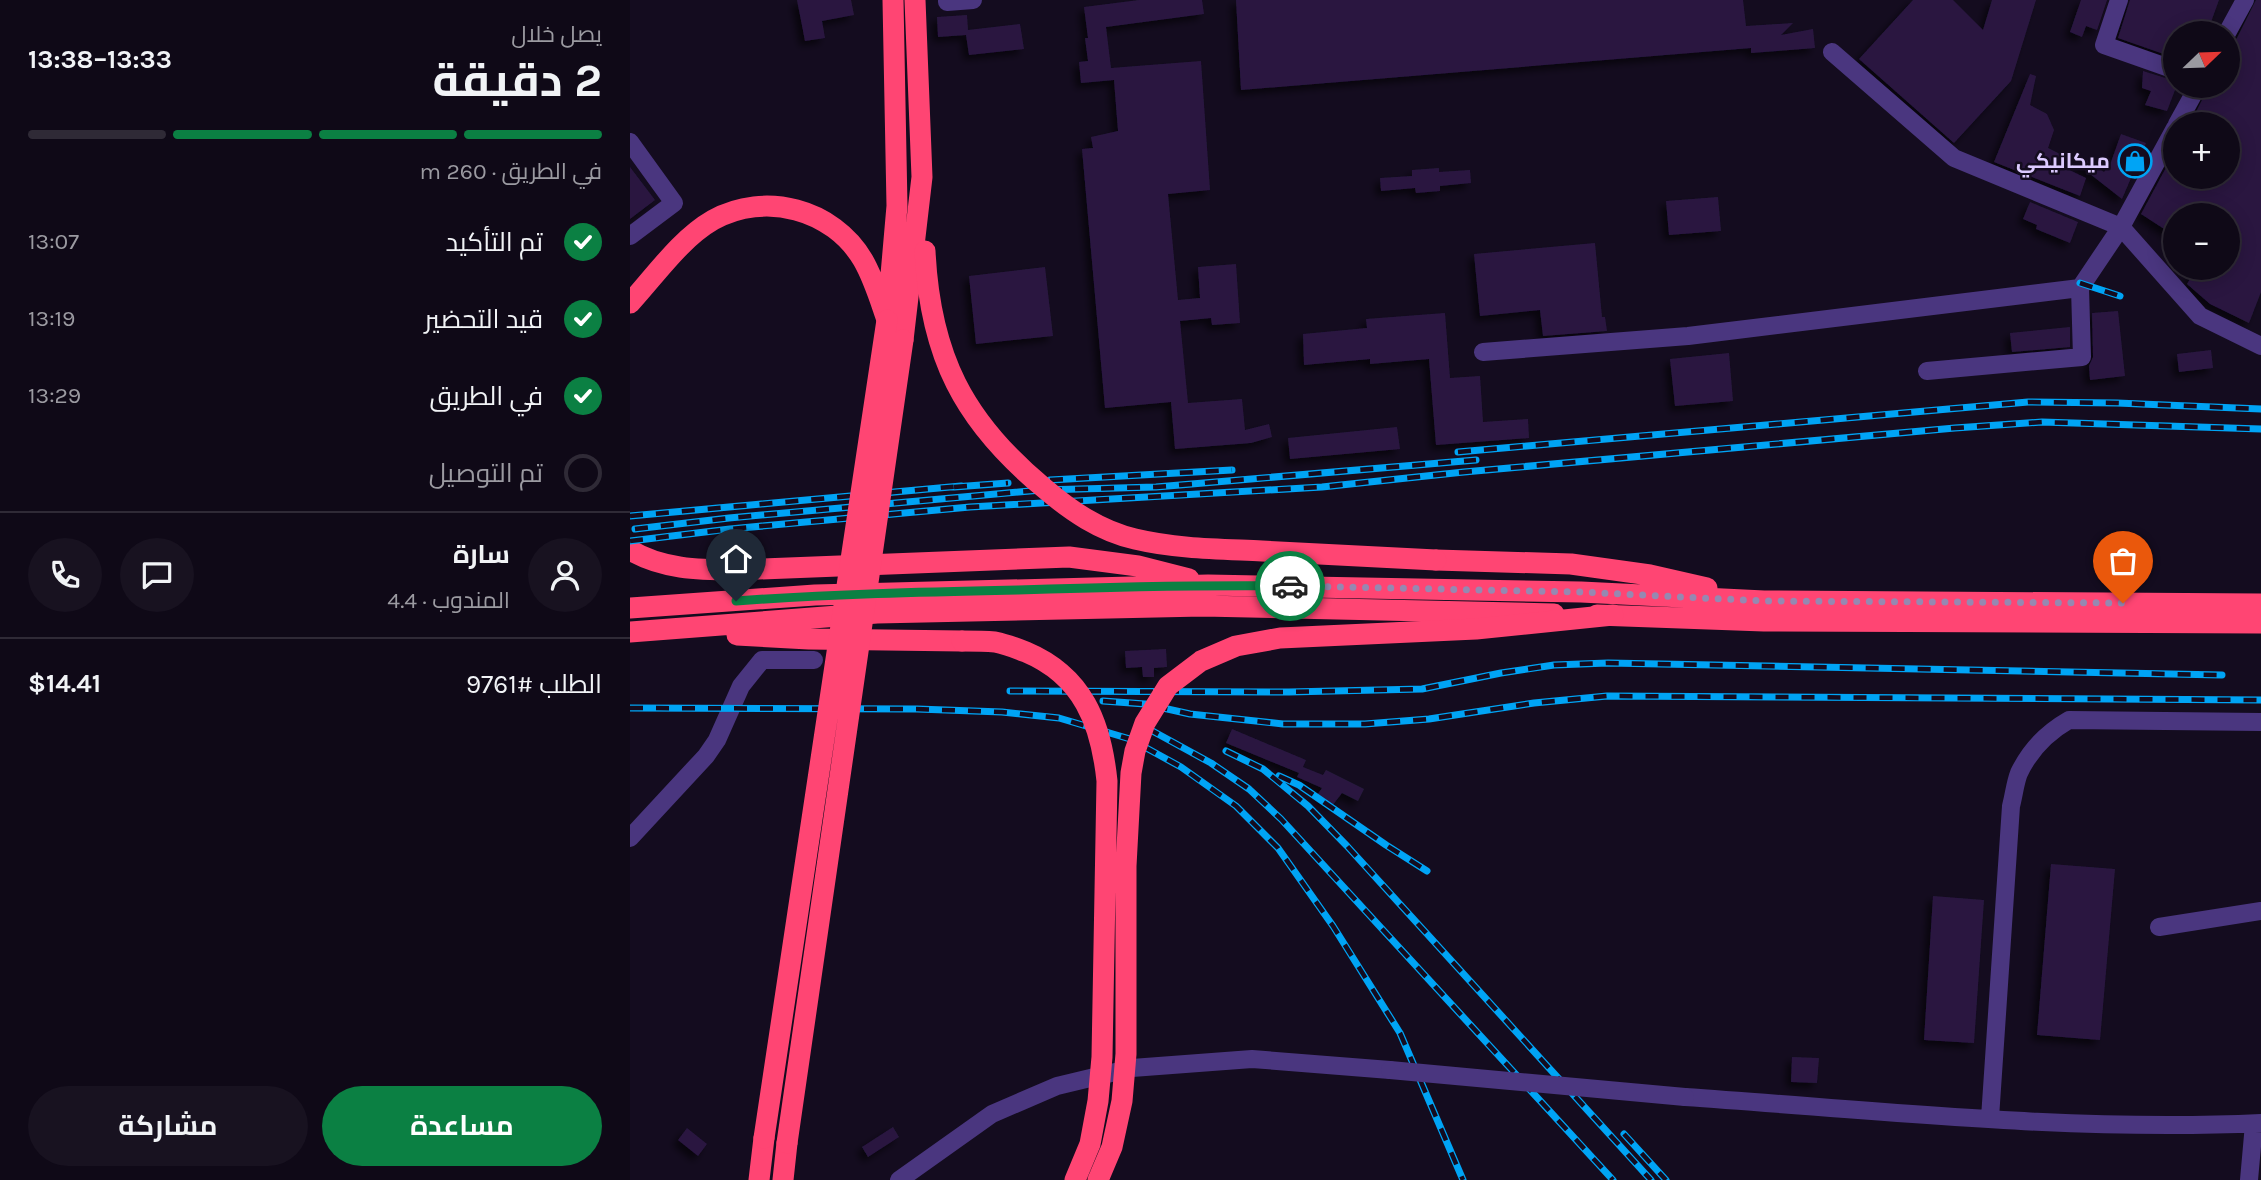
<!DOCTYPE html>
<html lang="ar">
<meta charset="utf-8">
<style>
body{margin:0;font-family:Karla,Cairo,sans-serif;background:#181220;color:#f1f3f6;direction:rtl;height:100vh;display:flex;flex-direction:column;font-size:26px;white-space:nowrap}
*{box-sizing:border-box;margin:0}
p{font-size:23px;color:#9b9aa1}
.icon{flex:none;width:38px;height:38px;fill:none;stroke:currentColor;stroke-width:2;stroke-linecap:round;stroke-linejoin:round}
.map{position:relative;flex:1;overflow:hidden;direction:ltr}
.drawer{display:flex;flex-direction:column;background:#0f0917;width:630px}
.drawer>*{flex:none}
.needle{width:46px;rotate:67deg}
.fabs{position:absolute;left:1533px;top:21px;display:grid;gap:14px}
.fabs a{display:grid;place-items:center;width:77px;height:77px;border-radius:50%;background:#0f0917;box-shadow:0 4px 18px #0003,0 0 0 2px #2f2a36;font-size:35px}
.pin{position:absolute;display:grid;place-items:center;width:60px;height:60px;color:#fff;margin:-72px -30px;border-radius:50% 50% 50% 0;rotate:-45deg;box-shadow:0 0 7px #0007}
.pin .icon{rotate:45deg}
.courier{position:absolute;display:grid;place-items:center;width:70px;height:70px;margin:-35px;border:5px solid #0b8043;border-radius:50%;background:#fff;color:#222;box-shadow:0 2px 9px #0007}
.overview em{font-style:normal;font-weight:700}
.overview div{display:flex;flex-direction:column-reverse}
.overview{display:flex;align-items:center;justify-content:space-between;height:119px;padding:0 28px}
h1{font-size:46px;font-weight:700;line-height:52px}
.bar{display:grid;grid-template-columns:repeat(4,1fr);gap:10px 7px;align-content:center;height:84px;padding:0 28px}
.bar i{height:9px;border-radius:5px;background:#2f2a36}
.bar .active{background:#0b8043}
.bar p{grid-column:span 4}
.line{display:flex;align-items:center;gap:18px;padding:0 28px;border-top:2px solid #2f2a36}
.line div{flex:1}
.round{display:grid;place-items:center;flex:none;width:74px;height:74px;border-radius:37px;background:#181220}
ol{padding:0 28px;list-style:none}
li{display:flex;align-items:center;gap:21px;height:77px}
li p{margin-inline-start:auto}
li .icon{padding:7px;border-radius:50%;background:#0b8043;color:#fff;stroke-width:4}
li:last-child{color:#9b9aa1}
li i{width:38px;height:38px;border:4px solid #2f2a36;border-radius:50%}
.primary-button{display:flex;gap:14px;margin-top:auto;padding:14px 28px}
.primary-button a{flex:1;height:80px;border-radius:42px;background:#0b8043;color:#fff;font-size:28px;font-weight:700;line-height:80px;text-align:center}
.primary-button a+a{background:#181220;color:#f1f3f6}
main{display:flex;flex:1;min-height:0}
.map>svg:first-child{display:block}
</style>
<main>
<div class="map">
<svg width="1631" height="1180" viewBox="0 0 1631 1180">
<defs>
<filter id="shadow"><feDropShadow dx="-5" dy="5" stdDeviation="3.5" flood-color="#0009"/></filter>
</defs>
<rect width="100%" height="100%" fill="#140c1f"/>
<path fill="#291840" filter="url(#shadow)" d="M167,0H221L224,15L192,21L195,38L175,41Z
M509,0H572L574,14L476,27L481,68L571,61L580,190L538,194L548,300L570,298L568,267L606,264L610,323L582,325L581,318L550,321L558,403L612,399L615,430L639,424L642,437L621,443L545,449L541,402L475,408L452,149L463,148L461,137L488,131L484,80L451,83L449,62L458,61L455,38H458L454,7Z
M606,0H1113L1116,26L1163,23L1151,35L1183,29L1185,48L1121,53V48L611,90Z
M1283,0H1323L1353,30L1362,0H1406L1381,81L1324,143L1229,59Z
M1451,0H1477L1467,30L1456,26L1452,37L1440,32Z
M1500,0H1589L1577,33H1545V58L1488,38Z
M1626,0H1631V292L1619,323L1580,304L1557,284L1566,268H1598V215H1545V236L1511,214L1545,151V177H1598V124H1560L1579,86H1598V47L1607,38Z
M337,15L338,30L390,24L394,49L339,55L336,35L308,37L307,17Z
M1513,71L1545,81V90L1537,111L1515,105L1521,91L1512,88Z
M1400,74L1406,76L1400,105L1417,114L1424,130L1418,148L1434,156L1431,166L1456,178L1450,196L1364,162Z
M1491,134L1516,143L1492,199L1446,163L1451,156L1474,172L1481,162Z
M0,167L25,200L0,219Z
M809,168V172L840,170L841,183L810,186V191L786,193L785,188L751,191L750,178L782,176V170Z
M1088,197L1091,231L1039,235L1036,201Z
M1400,202L1448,222L1440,243L1406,229L1407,225L1393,219Z
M965,243L972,317H975L977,331L913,336L910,310L850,316L844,254Z
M415,267L423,336L346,344L339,276Z
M1488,311L1495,376L1460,380L1459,366L1463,357L1462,313Z
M815,313L820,378L850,376L853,422L898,419L899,438L806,445L799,359L740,364V359L674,365L673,334L737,328L736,319Z
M1440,327V347L1382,352L1380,333Z
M1581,350L1583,368L1549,372L1547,354Z
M1099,353L1103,401L1045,406L1040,359Z
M767,427L770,449L660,459L658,438Z
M536,649L537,667L524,668V677H513L512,667L496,668L495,651Z
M602,729L676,760L673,767L693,775L696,770L734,789L728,801L712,793L702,806L687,795L692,788L667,777L669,773L596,743Z
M1421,864L1485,869L1470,1040L1407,1035Z
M1303,896L1354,900L1344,1043L1294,1040Z
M1162,1057L1189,1058L1187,1083L1161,1082Z
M263,1127L269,1137L238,1157L232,1147Z
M57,1128L77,1144L68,1156L48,1140Z"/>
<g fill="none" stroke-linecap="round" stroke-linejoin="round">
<path stroke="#4a367f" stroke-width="18" d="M317,0V2L343,0
M1489,0L1474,45L1545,70
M1597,33L1615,0
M1202,52L1324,158L1491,227L1450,288L1452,357L1297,371
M1547,124L1568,86
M1545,128L1491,227L1570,316L1631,346
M0,142L44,203L0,236
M853,352L1058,336L1450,288
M0,838L76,756L87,740L111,686L132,660H184
M1529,927L1631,911
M1055,1097C1246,1110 1439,1132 1631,1123
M1360,1118L1381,806C1384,795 1385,783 1389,773C1400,750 1418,732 1439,720L1631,722
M269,1180L362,1114L427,1086L502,1068L622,1059L760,1070
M1619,1180L1624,1124"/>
<path stroke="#ff4573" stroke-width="21" d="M0,303C25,276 50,239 83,220C135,191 203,209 233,260C244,279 250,300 257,320
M258,309L267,206L263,0
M273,340L292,177L285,0
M0,550C31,569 69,570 104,570L439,557L508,566L559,579
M806,560L941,564L1020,575L1077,588
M0,608L185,595L578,585L951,592L1134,601L1631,604
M967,615L1134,621L1631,623
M0,632L247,613L573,606L924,614
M107,635L179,639L332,641
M129,1180L134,1138
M153,1180L157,1143"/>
<defs>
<path id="rail" d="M1450,283L1490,296
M828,452L1398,402L1487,403L1631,409
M420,480L602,470
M324,487L378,483
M0,516L331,486
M5,529L99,518L411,490L526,487L846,460
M0,541L100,529L340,507L692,487L834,472L1325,428L1412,422L1631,429
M380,691L659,692L792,689L871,673L924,665L978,663L1592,675
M473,701L515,704L560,714L653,724H735L799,719L904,703L977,696L1631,700
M0,708L287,709L372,712L429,718L500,739L551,767L606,806L648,848L703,926L770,1033L833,1180
M517,728L581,763L619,789L651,819L983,1180
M596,751L633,769L678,806L717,846L1021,1180
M649,776L669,785L756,845L797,871
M994,1134L1036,1180"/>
</defs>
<use href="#rail" stroke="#00a4f5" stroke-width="7"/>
<use href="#rail" stroke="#140c1f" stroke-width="4.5" stroke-dasharray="13" stroke-linecap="butt"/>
<path stroke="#4a367f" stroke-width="18" d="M760,1070L1055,1097"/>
<path stroke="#ff4573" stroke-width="21" d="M295,251C300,355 333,421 414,488C441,511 470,531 505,539C547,549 590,549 632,551C690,554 748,557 806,560
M332,641C343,641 354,641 365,642C375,644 386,648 396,652C453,676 471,723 477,781L472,1057L468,1101L460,1144L445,1180
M134,1138L257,320
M157,1143L273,340
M468,1180L482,1147L492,1101L496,1054V866L501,773L505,751L515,723L538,686L571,661L606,646L650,638L846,629L983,615"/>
</g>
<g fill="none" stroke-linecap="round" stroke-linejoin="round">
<path stroke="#9688b1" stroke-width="7" stroke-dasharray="0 12.6" d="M660,586L951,592L1134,601L1493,603"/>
<path stroke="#0b8043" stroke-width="9" d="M106,601C200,594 294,592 388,590C479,587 569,585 660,586"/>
</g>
<defs>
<symbol id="shop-ring" viewBox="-11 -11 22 22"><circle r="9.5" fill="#140c1f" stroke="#00a4f5" stroke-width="1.5"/><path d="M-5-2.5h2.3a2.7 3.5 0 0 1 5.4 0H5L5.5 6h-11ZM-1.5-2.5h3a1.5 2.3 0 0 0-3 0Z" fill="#00a4f5"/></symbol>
</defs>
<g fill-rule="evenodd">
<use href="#shop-ring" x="1486" y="142" width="38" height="38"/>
</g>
<g text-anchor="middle" stroke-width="5" stroke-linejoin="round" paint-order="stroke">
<g font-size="21" font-weight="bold" fill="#dccaff" stroke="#140c1f" text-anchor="end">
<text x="1480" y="168">ميكانيكي</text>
</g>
</g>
</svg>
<div class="fabs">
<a><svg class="needle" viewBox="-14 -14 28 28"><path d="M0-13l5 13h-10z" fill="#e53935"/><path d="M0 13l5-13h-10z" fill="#9b9aa1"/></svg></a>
<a>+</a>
<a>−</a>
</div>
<div class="pin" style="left:1493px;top:603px;background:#ea580c"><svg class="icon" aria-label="bag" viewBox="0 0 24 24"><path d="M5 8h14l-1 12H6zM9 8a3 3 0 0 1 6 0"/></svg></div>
<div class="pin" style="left:106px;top:601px;background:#1f2937"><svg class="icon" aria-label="home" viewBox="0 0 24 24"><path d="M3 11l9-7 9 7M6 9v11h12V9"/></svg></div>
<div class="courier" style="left:660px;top:586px"><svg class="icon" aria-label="car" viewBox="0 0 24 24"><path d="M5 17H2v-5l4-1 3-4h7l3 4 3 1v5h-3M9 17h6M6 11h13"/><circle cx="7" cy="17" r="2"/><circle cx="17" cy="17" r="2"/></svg></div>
</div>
<section class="drawer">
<div class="overview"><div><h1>2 دقيقة</h1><p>يصل خلال</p></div><em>13:33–13:38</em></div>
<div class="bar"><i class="active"></i><i class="active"></i><i class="active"></i><i></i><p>في الطريق · 260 m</p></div>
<ol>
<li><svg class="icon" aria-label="check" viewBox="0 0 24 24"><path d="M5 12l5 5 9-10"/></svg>تم التأكيد<p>13:07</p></li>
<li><svg class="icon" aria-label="check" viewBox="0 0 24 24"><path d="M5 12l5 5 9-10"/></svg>قيد التحضير<p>13:19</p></li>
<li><svg class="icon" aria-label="check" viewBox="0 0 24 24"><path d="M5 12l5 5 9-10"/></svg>في الطريق<p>13:29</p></li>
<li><i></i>تم التوصيل</li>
</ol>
<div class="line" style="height:126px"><a class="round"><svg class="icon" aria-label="person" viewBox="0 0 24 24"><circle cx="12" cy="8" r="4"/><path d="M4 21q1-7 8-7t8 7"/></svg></a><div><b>سارة</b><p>المندوب · 4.4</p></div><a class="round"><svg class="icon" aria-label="chat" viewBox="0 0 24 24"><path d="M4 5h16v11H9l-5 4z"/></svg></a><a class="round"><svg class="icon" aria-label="phone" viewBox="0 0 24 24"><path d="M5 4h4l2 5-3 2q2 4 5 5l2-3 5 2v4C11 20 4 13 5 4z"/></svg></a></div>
<div class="line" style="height:91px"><div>الطلب #9761</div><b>$14.41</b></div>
<div class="primary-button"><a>مساعدة</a><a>مشاركة</a></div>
</section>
</main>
